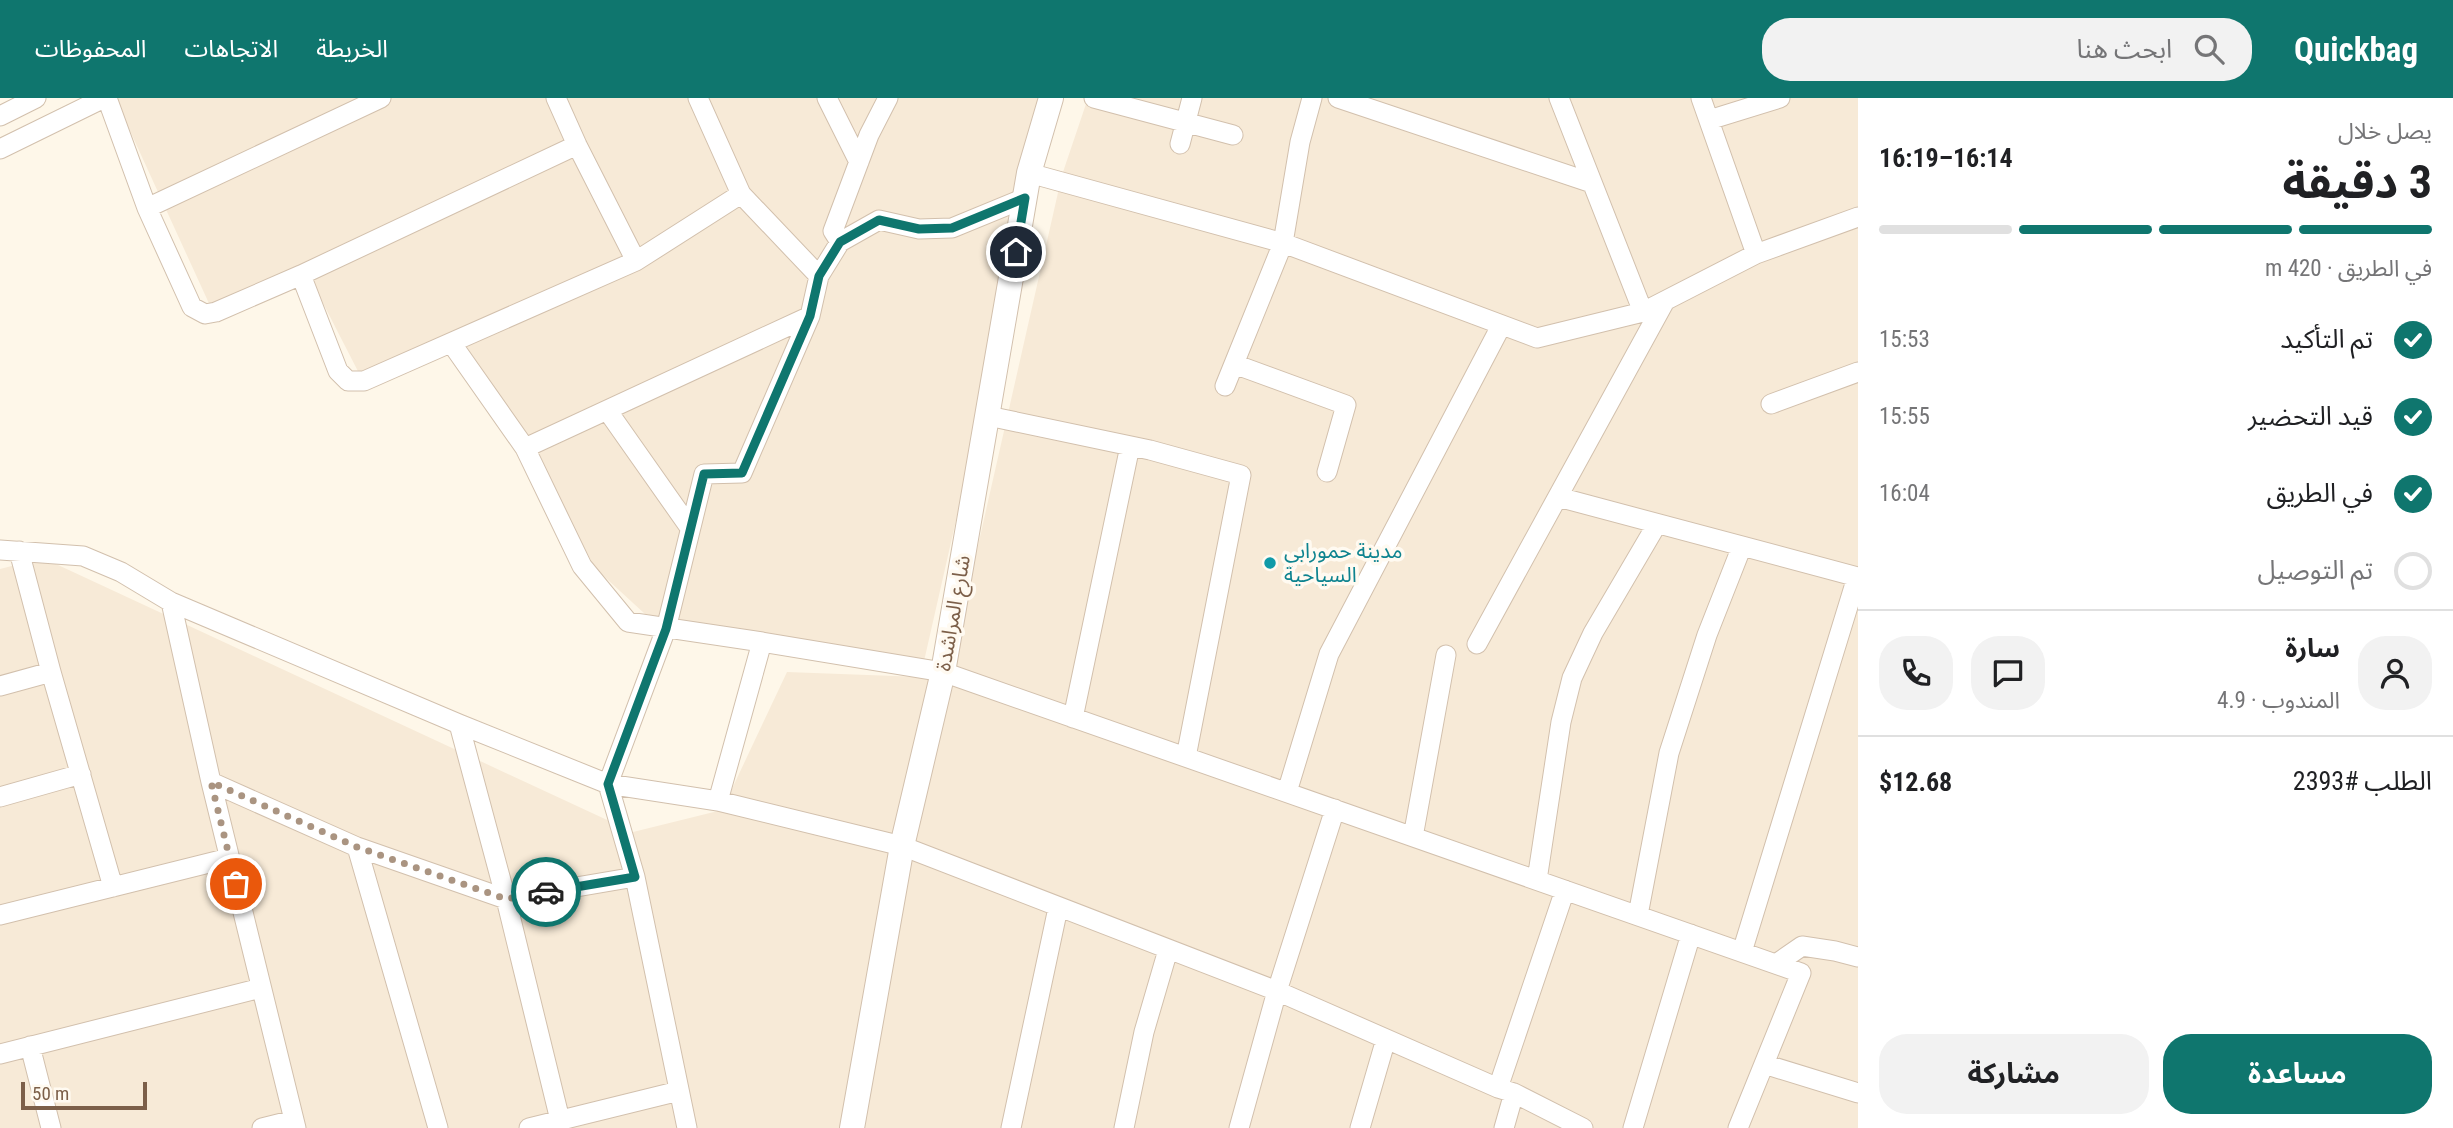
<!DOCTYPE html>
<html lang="ar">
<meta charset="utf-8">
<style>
body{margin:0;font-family:"Roboto Condensed","Noto Sans Arabic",sans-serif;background:#f2f2f2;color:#202124;direction:rtl;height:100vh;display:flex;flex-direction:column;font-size:26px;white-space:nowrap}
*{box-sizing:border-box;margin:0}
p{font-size:23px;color:#757577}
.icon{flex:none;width:38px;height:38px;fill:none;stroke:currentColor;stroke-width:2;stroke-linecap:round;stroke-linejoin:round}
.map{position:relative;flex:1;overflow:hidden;direction:ltr}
.side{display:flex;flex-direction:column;background:#fff;width:595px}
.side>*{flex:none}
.scale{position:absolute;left:21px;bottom:18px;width:126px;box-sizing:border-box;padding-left:7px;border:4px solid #7c5f49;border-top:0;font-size:19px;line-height:24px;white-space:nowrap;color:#7c5f49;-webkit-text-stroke:5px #fffaf1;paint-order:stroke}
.pin{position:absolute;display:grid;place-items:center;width:60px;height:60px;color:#fff;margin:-30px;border:4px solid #fff;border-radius:50%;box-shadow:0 2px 7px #0007}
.courier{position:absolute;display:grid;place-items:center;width:70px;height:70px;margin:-35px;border:5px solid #0f766e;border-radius:50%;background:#fff;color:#222;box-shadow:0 2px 9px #0007}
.headline em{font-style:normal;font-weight:700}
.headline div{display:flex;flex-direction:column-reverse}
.headline{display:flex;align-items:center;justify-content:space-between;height:119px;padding:0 21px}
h1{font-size:46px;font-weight:700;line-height:52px}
.bar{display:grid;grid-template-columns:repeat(4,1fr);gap:10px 7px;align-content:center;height:84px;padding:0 21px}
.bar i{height:9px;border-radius:5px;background:#e0e0e0}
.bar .current{background:#0f766e}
.bar p{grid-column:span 4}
.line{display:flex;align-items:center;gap:18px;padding:0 21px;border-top:2px solid #e0e0e0}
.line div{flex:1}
.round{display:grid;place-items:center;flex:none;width:74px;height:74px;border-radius:28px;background:#f2f2f2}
ol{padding:0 21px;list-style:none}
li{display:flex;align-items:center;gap:21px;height:77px}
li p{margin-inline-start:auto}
li .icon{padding:7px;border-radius:50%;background:#0f766e;color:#fff;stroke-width:4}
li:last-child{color:#757577}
li i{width:38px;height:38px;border:4px solid #e0e0e0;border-radius:50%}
.cta{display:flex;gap:14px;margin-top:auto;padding:14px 21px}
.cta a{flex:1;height:80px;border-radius:28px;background:#0f766e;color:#fff;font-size:28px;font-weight:700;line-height:80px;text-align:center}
.cta a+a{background:#f2f2f2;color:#202124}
header{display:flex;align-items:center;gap:42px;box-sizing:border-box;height:98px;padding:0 35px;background:#0f766e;color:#fff}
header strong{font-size:33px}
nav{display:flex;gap:38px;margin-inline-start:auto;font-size:24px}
.search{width:490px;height:63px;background:#f2f2f2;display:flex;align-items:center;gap:18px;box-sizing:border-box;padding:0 24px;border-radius:28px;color:#757577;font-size:26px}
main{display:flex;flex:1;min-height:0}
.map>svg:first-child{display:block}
</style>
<header>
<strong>Quickbag</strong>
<div class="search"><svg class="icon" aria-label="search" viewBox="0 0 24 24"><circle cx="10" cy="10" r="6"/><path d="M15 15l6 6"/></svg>ابحث هنا</div>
<nav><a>الخريطة</a><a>الاتجاهات</a><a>المحفوظات</a></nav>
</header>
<main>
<section class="side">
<div class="headline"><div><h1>3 دقيقة</h1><p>يصل خلال</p></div><em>16:14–16:19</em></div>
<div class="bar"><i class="current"></i><i class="current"></i><i class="current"></i><i></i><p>في الطريق · 420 m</p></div>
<ol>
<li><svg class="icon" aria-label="check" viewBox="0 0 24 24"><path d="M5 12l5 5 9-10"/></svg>تم التأكيد<p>15:53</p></li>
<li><svg class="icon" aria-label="check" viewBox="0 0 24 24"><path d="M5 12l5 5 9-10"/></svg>قيد التحضير<p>15:55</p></li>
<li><svg class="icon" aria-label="check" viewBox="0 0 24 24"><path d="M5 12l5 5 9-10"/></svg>في الطريق<p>16:04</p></li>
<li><i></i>تم التوصيل</li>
</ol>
<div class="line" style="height:126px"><a class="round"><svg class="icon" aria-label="person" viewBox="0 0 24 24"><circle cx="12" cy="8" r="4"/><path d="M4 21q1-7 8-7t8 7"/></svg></a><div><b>سارة</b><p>المندوب · 4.9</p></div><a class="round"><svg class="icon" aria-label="chat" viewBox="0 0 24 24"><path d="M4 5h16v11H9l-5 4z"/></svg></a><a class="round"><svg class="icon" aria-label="phone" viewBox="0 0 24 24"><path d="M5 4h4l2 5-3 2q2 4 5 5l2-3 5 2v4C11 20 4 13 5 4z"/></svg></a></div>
<div class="line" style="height:91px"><div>الطلب #2393</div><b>$12.68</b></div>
<div class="cta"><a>مساعدة</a><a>مشاركة</a></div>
</section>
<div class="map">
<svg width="1858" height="1030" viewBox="0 0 1858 1030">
<rect width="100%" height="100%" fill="#fef7e9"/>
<path fill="#f7ead7" d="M115,0H1057L1041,48L922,572L645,516L596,471L463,242L363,283L306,172L212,212Z
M1088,0H1858V1030H0V471L43,460L633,734L722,712L787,574L948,580L1062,77Z"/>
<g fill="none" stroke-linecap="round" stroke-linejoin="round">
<defs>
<path id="minor" d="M107,0L147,110L381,0
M556,0L577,47L636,163
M827,0L859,64
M1094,0L1233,37
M1338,0L1592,85
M1559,0L1643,214
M1701,0L1756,156
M0,18L36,0
M1709,22L1780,0
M1180,46L1192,0
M0,51L104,0
M1029,75L1283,145L1537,240L1643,214L1756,156L1858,119
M147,110L192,209L205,216L216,214L301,177L577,47
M840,144L833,133L869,37L888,0
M301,177L338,273L348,283H364L636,163L741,96
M819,178L840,144L879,122L919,131L952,130L1025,100
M452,246L525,350L810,218
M1234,266L1346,307L1327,374
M1225,288L1283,145L1300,44L1312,0
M1771,306L1858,274
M607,312L690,430
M988,318L1150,352L1241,377L1186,659
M525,350L582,468L628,524L762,544
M1558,399L1858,479
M0,452L83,458L121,474L171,504L459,626L608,686L718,703L902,748L1277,893L1498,990L1514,995L1583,1030
M19,453L51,574L113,789
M171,504L211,684L296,1030
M1477,546L1665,203
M0,588L51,574
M1073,620L1130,348
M459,626L506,801L560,1022
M211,684L357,749L506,801L635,779
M1287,694L1329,556L1501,228
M0,699L81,676
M718,703L762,544L943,574L1801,875L1738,1030
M1413,739L1446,557
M357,749L438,1030
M1537,782L1561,624L1572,580L1593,535L1657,426
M0,817L229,760
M1638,817L1669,655L1707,537L1742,448
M1742,854L1857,479
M1776,866L1802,848L1835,853L1858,859
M30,948L51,1030
M0,956L261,890
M1764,966L1858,995
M1498,990L1565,792
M262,1030L294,1022
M529,1030L679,993
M687,1030L635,779L608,686L666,531L704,376L742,375L810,218L819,178L741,96L698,0
M1011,1030L1058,810
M1124,1030L1144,934L1168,852
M1239,1030L1277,893L1335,711
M1360,1030L1386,941
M1504,1030L1514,995
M1633,1030L1691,836"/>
<path id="tertiary" d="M852,1030L902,748L943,574L1029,75L1051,0"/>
</defs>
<use href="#minor" stroke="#d2c0ad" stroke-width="21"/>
<use href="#tertiary" stroke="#d2c0ad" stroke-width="26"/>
<use href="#minor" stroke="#fff" stroke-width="19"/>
<use href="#tertiary" stroke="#fff" stroke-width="24"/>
</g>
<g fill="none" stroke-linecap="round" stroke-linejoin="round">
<path stroke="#aa9481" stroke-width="7" stroke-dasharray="0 12.6" d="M236,786L211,684L357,749L506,801L546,794"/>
<path stroke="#0f766e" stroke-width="9" d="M546,794L635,779L608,686L666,531L704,376L742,375L810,218L819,178L840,144L879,122L919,131L952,130L1025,100L1016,154"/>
</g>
<circle fill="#0f9aa8" stroke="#fffaf1" stroke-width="2.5" cx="1270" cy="465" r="7"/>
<g text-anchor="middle" stroke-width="7" stroke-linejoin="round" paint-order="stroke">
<g font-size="21" fill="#0d838f" stroke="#fffaf1" text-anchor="start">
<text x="1284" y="460">مدينة حمورابي<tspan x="1284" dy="24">السياحية</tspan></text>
</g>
<g font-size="21" fill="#7c5f49" stroke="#fffaf1">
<text transform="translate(953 515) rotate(-80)" y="7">شارع المراشدة</text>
</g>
</g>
</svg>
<div class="scale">50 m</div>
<div class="pin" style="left:236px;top:786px;background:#ea580c"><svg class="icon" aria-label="bag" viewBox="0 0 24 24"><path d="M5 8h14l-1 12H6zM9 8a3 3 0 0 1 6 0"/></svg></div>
<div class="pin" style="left:1016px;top:154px;background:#1f2937"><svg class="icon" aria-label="home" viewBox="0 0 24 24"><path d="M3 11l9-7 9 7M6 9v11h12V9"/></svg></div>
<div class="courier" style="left:546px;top:794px"><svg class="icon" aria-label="car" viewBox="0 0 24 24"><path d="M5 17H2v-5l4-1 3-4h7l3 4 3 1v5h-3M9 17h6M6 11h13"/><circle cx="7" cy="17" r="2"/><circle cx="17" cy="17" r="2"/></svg></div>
</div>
</main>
